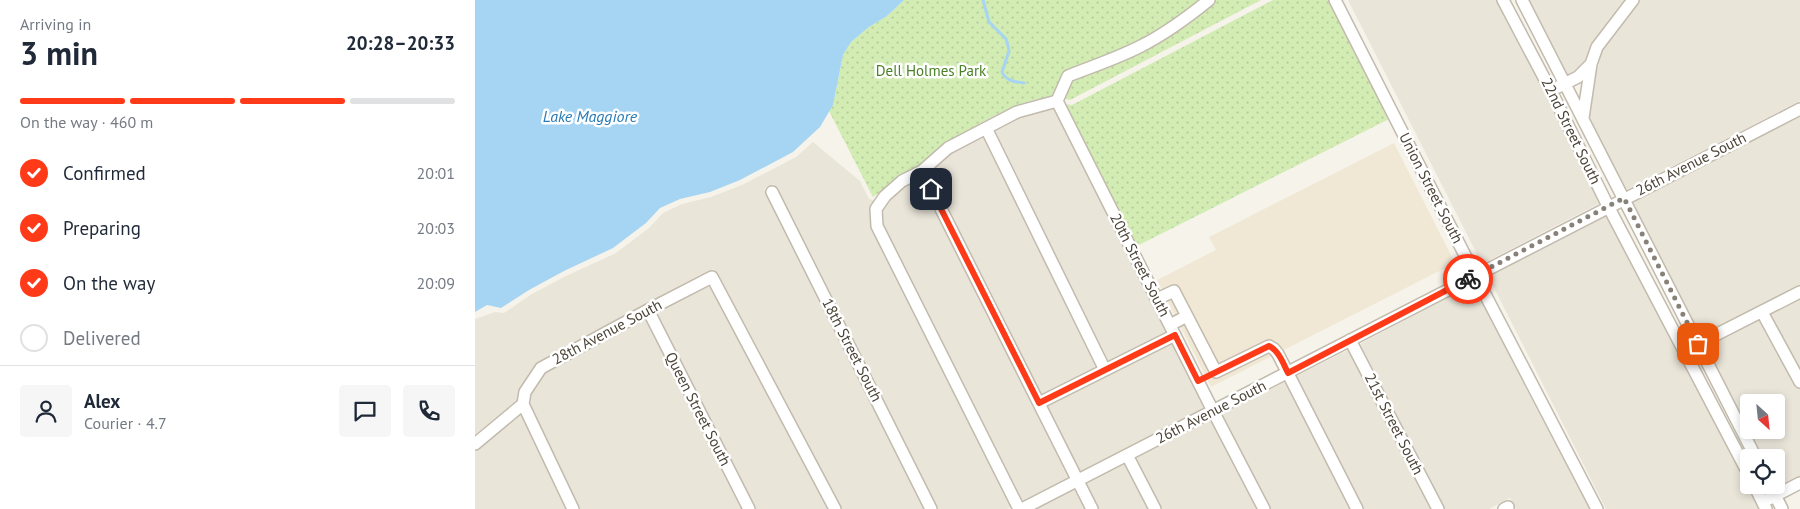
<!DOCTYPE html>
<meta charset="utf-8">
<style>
body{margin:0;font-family:"PT Sans",sans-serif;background:#f6f6f7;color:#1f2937;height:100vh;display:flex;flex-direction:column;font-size:19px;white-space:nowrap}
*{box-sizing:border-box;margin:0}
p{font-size:16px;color:#747a83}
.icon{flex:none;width:28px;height:28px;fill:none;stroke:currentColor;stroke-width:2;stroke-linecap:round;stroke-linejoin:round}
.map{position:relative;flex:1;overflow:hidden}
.sheet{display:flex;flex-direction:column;background:#fff;width:475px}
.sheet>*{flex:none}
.needle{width:32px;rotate:153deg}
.tools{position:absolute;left:1265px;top:394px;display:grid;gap:10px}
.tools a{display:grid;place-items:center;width:45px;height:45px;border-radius:5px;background:#fff;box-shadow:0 2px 8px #0003;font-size:25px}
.pin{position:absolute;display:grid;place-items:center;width:42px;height:42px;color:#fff;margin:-21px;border-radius:10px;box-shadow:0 2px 8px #0006}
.courier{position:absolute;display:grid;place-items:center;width:50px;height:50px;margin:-25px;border:4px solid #ff3a19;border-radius:50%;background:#fff;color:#222;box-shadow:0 1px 6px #0007}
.headline em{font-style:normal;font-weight:600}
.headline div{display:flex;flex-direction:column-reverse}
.headline{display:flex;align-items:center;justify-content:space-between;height:85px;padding:0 20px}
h1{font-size:32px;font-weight:600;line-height:38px}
.bar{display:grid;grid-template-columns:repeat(4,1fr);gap:8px 5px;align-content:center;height:60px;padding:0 20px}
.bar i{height:6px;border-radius:4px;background:#e0e1e3}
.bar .active{background:#ff3a19}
.bar p{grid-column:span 4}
.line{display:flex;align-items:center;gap:12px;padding:0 20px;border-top:1px solid #e0e1e3}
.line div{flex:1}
.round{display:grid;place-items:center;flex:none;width:52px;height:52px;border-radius:5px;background:#f6f6f7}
ol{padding:0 20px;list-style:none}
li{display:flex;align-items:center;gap:15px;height:55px}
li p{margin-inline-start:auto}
li .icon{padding:5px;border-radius:50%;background:#ff3a19;color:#fff;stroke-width:4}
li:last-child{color:#747a83}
li i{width:28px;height:28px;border:2px solid #e0e1e3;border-radius:50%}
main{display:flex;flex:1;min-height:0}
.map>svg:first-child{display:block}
</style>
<main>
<section class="sheet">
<div class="headline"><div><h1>3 min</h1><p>Arriving in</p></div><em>20:28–20:33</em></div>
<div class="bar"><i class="active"></i><i class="active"></i><i class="active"></i><i></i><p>On the way · 460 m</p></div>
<ol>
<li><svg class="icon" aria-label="check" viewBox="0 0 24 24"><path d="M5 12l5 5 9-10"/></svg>Confirmed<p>20:01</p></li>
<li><svg class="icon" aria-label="check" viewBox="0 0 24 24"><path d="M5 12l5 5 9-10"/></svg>Preparing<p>20:03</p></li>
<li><svg class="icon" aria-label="check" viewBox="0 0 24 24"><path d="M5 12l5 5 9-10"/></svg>On the way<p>20:09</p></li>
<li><i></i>Delivered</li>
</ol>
<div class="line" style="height:90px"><a class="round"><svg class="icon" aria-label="person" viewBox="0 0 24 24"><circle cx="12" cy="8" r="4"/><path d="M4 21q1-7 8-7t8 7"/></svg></a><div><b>Alex</b><p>Courier · 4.7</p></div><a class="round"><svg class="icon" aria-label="chat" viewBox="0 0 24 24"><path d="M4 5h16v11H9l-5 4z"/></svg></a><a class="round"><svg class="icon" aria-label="phone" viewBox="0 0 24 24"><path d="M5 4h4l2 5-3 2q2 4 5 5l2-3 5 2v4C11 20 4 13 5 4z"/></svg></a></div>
</section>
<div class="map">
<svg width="1325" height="509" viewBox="0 0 1325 509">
<defs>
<pattern id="park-dots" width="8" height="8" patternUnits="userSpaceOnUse" patternTransform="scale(1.25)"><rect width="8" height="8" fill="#d2ecb3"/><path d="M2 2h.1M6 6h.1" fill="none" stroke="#b6cc9b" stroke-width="1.8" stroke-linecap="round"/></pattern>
</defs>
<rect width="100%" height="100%" fill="#f6f3eb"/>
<path fill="#eae5d9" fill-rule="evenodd" d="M873,0H1024L1125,203L1007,264Z
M1054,0H1150L1118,43L1111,60L1099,71L1092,75Z
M1165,0H1325V101L1151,190L1114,117L1122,68L1124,65L1123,63L1127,51Z
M577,103L730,408L605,472L519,298L451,167L502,132Z
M1325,116V285L1226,336L1157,201Z
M338,142L385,181L394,199L401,201L441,173L595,477L532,509H463L299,184L289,189L450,509H281L181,313L245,281L239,269L165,307L62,362L45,388L43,399L0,435V319L20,312L29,313L57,294L91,276L141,253L174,228L188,213L207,204L236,197L267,185L321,157Z
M1131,215L1206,359L1285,509H1131L1013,276Z
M1003,281L1118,509H1041L1035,498L1014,509H970L885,344Z
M1325,299V476L1303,488L1301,485V458L1287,457L1231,348ZM1274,402H1301V430H1274Z
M170,318L268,509H105L55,406L56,395L70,373Z
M875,349L957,509H796L746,414Z
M46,413L92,509H0V452Z
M736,419L783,509H624L611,483Z
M601,488L611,509H561Z"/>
<path fill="#f0e8d5" d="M919,143L980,263L736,387L682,280L741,250L734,237Z"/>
<path fill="url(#park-dots)" d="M429,0H786L595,100C590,99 585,97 580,97C547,96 489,131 463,150C457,154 452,160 445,165C430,175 414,185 398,197L354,111L358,105L368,55L376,42L394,27L412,16Z
M798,0H855L916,118L662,246L590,104L597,105Z"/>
<path fill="#a6d5f4" d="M0,0H429L412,16L394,27L376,42L368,55L358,105L345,127L318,152L265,180L235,192L205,199L185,208L171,223L138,248L89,271L54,290L26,308L12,305L0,312Z"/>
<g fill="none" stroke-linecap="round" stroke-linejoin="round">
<path stroke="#a6d5f4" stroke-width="3" d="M508,0L514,22L531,39L533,46L534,51L527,72C531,81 540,82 549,83"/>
<defs>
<path id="minor" d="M860,0L1000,275L1122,509
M1028,0L1076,91L1133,206L1274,475
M1047,0L1281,458
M1083,87L1103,77L1116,64
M582,101L738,411L789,509
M582,101L593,76C618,66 643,58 666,46C690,34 713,17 734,0
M1108,118L1116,64L1122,47L1158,0
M511,128L630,370
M447,171L617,509
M297,192L456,509
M682,299L699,291L712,316
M173,310L274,509
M1287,312L1325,382
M695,325L712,316L741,372L794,346L799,349L803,354L882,509
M875,340L963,509
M1217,347L1325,292
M564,403L700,335
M48,404L98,509
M0,444L48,404L50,392L66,368L173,310L237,277L360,509
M652,455L680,509
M1279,485L1291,509
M1295,485L1307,509
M1288,502L1325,483
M544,509L402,226L401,209L410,196L427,181L447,171L473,148L542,112L582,101
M547,509L1325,109
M1029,509L1033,507"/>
</defs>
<use href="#minor" stroke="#c2bbad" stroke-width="14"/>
<use href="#minor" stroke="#fff" stroke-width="11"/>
</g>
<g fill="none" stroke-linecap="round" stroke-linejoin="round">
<path stroke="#878177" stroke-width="5" stroke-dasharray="0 9" d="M993,279L1149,198L1223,344"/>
<path stroke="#ff3a19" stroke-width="6" d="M456,189L564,403L700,335L723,381L794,346C804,351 808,363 813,373L993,279"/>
</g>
<g text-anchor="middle" stroke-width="5" stroke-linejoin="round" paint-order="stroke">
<g font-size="15" fill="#4a8127" stroke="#fff">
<text x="456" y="76">Dell Holmes Park</text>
</g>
<g font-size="15" fill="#4b4438" stroke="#fff">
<text transform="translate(1096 131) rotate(64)" y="5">22nd Street South</text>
<text transform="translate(1216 164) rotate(-27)" y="5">26th Avenue South</text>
<text transform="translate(956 188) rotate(63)" y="5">Union Street South</text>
<text transform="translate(665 265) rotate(63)" y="5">20th Street South</text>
<text transform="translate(132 332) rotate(-28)" y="5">28th Avenue South</text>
<text transform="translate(377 350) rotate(63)" y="5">18th Street South</text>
<text transform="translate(223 409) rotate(63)" y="5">Queen Street South</text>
<text transform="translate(736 412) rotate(-27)" y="5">26th Avenue South</text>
<text transform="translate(919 424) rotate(63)" y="5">21st Street South</text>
</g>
<g font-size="16" font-style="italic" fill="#297bb5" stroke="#fff">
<text x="115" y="122">Lake Maggiore</text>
</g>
</g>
</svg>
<div class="tools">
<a><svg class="needle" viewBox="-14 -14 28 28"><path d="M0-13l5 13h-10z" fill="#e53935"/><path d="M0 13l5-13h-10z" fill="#747a83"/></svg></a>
<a><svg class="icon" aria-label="locate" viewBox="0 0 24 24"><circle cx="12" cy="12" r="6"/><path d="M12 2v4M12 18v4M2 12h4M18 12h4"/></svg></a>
</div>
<div class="pin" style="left:1223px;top:344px;background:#ea580c"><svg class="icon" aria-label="bag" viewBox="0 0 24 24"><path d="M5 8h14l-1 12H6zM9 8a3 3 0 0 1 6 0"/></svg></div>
<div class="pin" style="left:456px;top:189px;background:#1f2937"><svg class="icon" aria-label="home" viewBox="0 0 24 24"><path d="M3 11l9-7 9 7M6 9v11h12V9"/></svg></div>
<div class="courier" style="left:993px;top:279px"><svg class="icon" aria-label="bike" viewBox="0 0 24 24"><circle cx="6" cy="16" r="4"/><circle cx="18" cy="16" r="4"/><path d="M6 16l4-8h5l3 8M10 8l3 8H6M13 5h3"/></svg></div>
</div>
</main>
